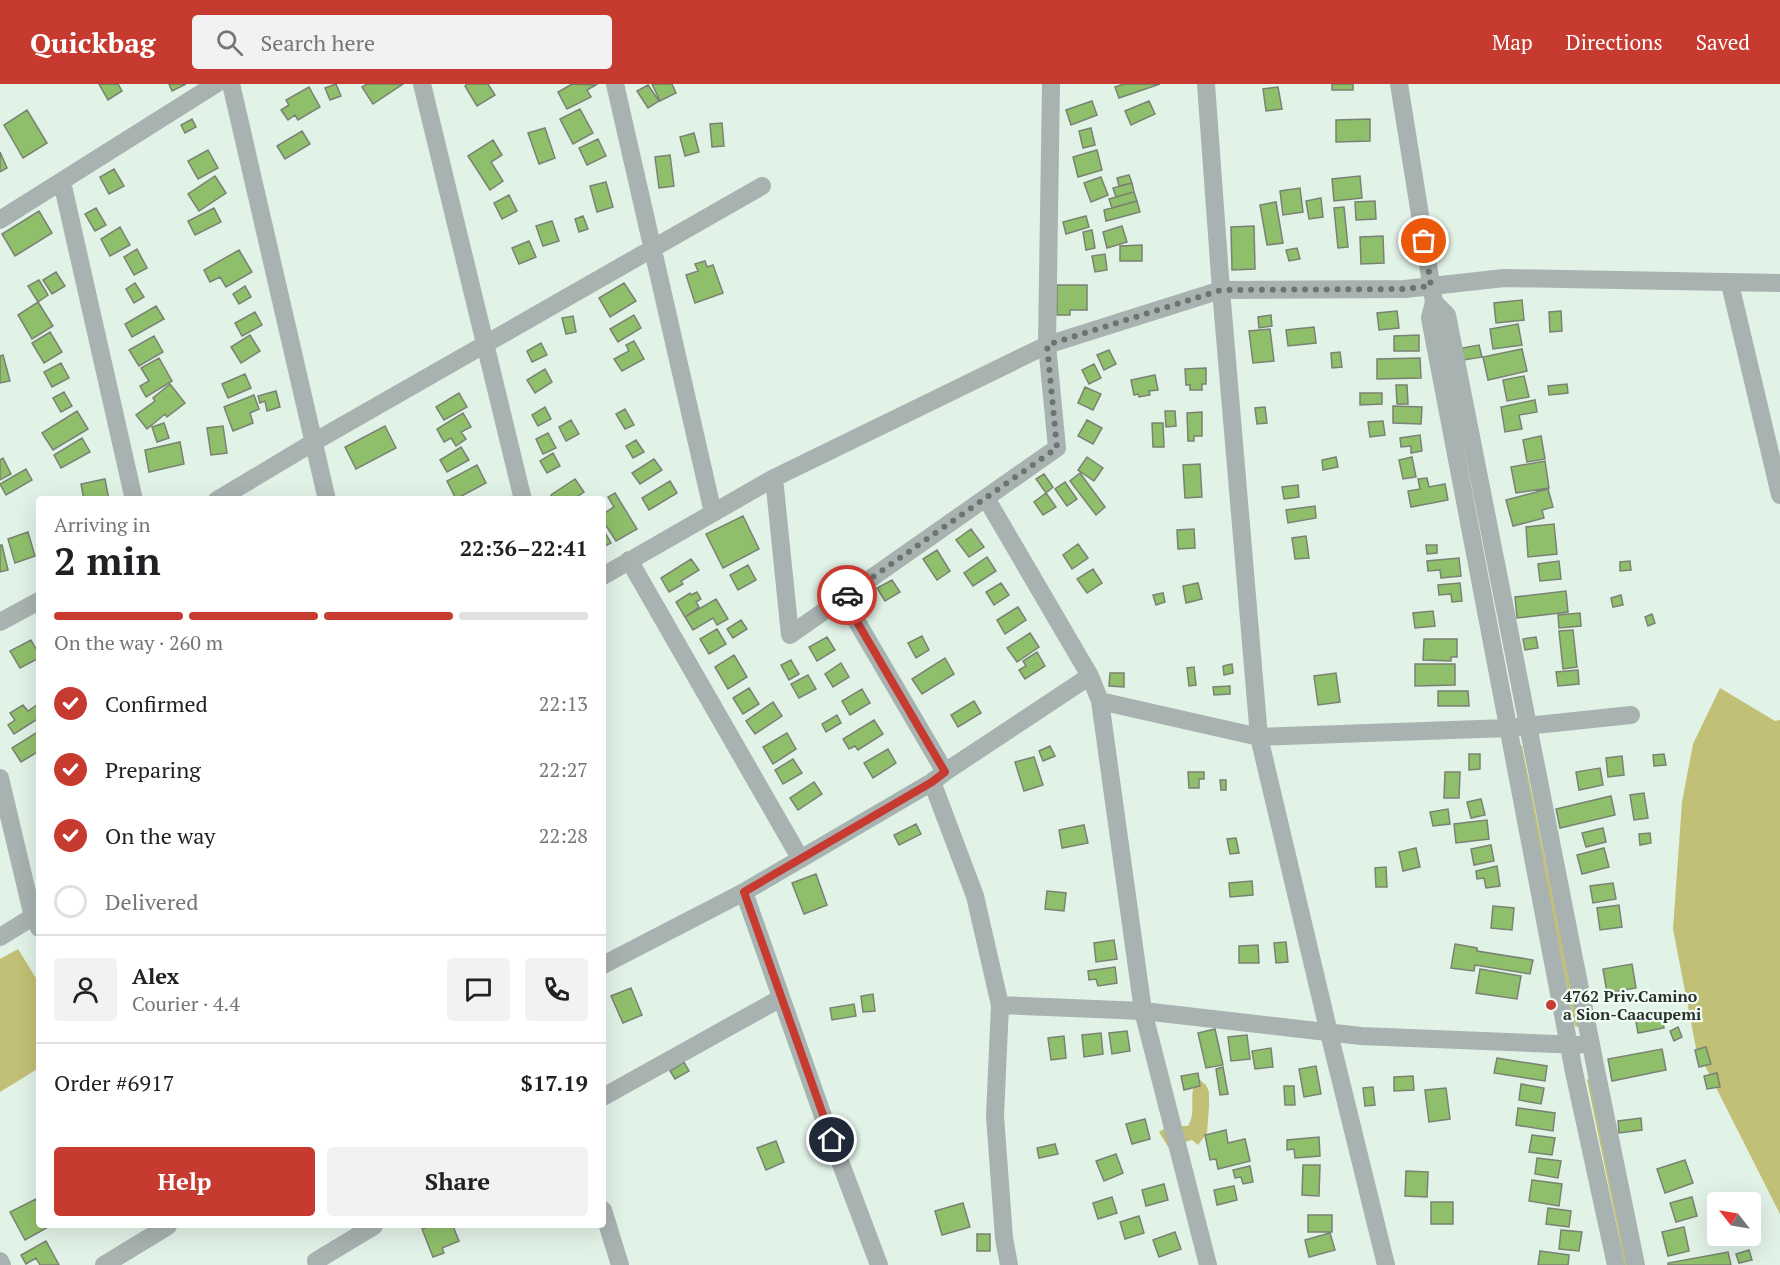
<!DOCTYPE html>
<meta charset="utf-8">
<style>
body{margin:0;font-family:"PT Serif",serif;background:#f2f2f2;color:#202124;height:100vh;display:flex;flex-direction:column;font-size:22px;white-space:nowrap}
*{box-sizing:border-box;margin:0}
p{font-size:20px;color:#757577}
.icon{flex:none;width:33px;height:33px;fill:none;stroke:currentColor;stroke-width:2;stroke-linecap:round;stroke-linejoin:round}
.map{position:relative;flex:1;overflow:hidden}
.sheet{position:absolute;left:36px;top:412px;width:570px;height:732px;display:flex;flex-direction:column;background:#fff;border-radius:6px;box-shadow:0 6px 24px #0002}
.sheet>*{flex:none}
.needle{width:39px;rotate:301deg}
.fabs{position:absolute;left:1707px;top:1108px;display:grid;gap:12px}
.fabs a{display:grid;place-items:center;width:54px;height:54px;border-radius:6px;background:#fff;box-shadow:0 6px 24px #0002;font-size:30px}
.pin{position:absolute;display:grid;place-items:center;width:51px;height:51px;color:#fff;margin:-26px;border:3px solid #fff;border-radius:50%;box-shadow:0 2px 6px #0007}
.courier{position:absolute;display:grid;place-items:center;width:60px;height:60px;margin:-30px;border:4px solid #c73a30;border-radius:50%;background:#fff;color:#222;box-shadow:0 2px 8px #0007}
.headline em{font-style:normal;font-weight:700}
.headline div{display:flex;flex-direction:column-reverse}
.headline{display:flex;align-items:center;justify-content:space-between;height:102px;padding:0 18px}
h1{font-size:39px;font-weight:700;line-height:45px}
.bar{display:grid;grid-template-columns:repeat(4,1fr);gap:9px 6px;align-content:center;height:72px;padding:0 18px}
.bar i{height:8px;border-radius:4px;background:#e0e0e0}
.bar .selected{background:#c73a30}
.bar p{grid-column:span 4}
.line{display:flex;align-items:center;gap:15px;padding:0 18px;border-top:2px solid #e0e0e0}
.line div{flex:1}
.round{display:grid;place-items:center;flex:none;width:63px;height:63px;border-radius:6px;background:#f2f2f2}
ol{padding:0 18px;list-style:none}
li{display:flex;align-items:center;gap:18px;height:66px}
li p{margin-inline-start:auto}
li .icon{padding:6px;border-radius:50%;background:#c73a30;color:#fff;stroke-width:4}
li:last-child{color:#757577}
li i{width:33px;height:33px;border:3px solid #e0e0e0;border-radius:50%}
.action{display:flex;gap:12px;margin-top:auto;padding:12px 18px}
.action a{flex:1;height:69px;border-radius:6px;background:#c73a30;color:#fff;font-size:24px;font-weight:700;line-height:69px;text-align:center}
.action a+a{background:#f2f2f2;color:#202124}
header{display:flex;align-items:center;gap:36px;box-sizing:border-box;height:84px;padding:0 30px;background:#c73a30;color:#fff}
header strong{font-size:28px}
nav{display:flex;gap:33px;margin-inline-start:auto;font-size:21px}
.search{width:420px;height:54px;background:#f2f2f2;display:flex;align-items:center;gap:15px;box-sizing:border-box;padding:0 21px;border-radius:6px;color:#757577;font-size:22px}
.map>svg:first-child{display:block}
</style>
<header>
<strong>Quickbag</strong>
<div class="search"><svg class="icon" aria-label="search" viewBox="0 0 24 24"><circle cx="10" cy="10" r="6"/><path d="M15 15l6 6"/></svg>Search here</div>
<nav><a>Map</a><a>Directions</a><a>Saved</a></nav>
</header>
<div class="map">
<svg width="1780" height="1181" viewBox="0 0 1780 1181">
<rect width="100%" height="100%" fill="#e1f2e7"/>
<path fill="#c2bf76" d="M1720,604L1775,637L1780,636V1130L1696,964L1673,845L1682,718L1693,660Z
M1519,661L1522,662L1579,941L1577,943L1575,942L1518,663Z
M18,865L39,899V984L0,1008V875Z
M1588,995H1589L1629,1181H1625L1587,996Z
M1200,996L1206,1001L1209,1008V1023L1207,1049L1198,1061L1192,1056L1185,1058L1175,1074L1159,1048L1169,1042H1188C1197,1028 1188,1011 1196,997Z"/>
<path fill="#90bf6b" stroke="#798273" stroke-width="1.5" d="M99,0H118L122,7L108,16Z
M169,0H186L172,7Z
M336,0L341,12L330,16L325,4Z
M367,0H403L373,20L362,3Z
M467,0H488L495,11L477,22L465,2Z
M572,0L596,1L587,6L591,13L567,25L558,8Z
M652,0H672L676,9L660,17Z
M1124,0H1160L1119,14L1115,3Z
M1332,0H1353V6H1332Z
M648,1L659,17L648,24L637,7Z
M309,3L320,23L298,36L295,31L288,36L281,26L289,21L286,16Z
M1278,3L1282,25L1266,27L1263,5Z
M1092,17L1097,31L1071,41L1066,26Z
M1149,17L1155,30L1131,41L1125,27Z
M580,25L593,49L573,60L560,35Z
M27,26L47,59L23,74L4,41Z
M192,35L196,43L185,49L181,41Z
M1370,35V57L1336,58V36Z
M722,39L724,62L712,63L710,40Z
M545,44L555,74L539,80L528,49Z
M1091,44L1095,61L1083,64L1079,47Z
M302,47L310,60L285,75L277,62Z
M694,49L699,68L685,72L680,53Z
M598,55L606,72L587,81L579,64Z
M493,56L502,71L491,78L503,97L490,106L468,72Z
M208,66L218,84L198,95L188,77Z
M1097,66L1102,86L1078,93L1073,73Z
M0,68L7,84L0,88Z
M670,71L674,102L659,104L655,73Z
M114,85L124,102L109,110L100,93Z
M1129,91L1132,99L1119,102L1117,94Z
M215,92L226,109L199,127L188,110Z
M1360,92L1362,114L1334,117L1332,95Z
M1101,93L1108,111L1091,118L1084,99Z
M606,98L613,123L597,128L590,102Z
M1132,99L1134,108L1116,113L1113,104Z
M1300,104L1303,128L1283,131L1280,107Z
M1134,108L1137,117L1112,124L1109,115Z
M509,111L517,127L502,135L494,119Z
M1321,114L1323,133L1309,135L1306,117Z
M1137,117L1140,128L1106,137L1104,126Z
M1375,117L1376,135L1356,136L1355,118Z
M1276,118L1283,159L1267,161L1260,121Z
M1344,123L1348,163L1338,164L1334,124Z
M96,124L106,141L95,147L85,130Z
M214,124L221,138L195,151L188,137Z
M39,127L52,149L15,172L2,150Z
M583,132L588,145L579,148L575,135Z
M1086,132L1089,143L1066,150L1063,138Z
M552,137L559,157L543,162L536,142Z
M1122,142L1127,158L1107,164L1103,148Z
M1254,142L1255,185L1232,186L1231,143Z
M120,143L130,161L110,172L101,155Z
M1092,146L1095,164L1086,166L1083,148Z
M1383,152L1384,179L1361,180L1360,153Z
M529,157L536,173L519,180L512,164Z
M1142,161V177H1120V162Z
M1297,164L1300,175L1289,177L1286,166Z
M137,165L147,184L134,191L124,173Z
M239,166L252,188L226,203L220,193L210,198L204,186Z
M1105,170L1107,186L1095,188L1092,172Z
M705,177L707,183L713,181L723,209L695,219L686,191L698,187L695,180Z
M56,188L65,202L52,210L43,196Z
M39,196L48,211L38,218L28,202Z
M135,199L144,213L134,219L126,205Z
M624,199L636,217L610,233L599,214Z
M1057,201H1087V226H1070V231H1057Z
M245,202L251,213L239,220L233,210Z
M1522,216L1524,236L1496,239L1494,219Z
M38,218L53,242L32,255L18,231Z
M156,222L164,235L132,253L125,240Z
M1397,227L1399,244L1379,246L1377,229Z
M1561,227L1562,247L1550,248L1549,228Z
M255,228L262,241L242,252L235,239Z
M634,231L641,244L618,258L610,245Z
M1271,231L1272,242L1259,244L1258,233Z
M573,232L576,248L566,250L562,234Z
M1518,240L1522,261L1493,265L1490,245Z
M1314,243L1316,259L1288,262L1286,246Z
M1270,245L1274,277L1253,279L1249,247Z
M50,248L62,268L44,279L32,259Z
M250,251L260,267L241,279L231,263Z
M1419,251V267H1394V252Z
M154,252L163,268L139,282L129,266Z
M634,257L644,275L622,287L614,275L629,267L626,261Z
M541,259L547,271L532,278L527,267Z
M1479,261L1482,273L1464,276L1462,264Z
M1522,265L1527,287L1488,296L1483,273Z
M1109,266L1116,280L1104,286L1097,271Z
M1340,268L1342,283L1332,284L1331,269Z
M3,271L10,297L0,299V272Z
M159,274L172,297L146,313L140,302L149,297L141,284Z
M1420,274L1421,294L1377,295V275Z
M61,279L69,294L52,303L44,288Z
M1094,280L1101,294L1089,300L1082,286Z
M1206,284V300H1202V306H1190V301H1186L1185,285Z
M545,285L552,298L535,309L527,296Z
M245,290L251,304L228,314L222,300Z
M1155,291L1158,306L1149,307L1150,311L1139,313L1138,310L1134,311L1131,296Z
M1524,292L1529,313L1507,317L1503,296Z
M170,300L185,319L167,333L165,330L147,345L136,331L155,317L153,314Z
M1567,300L1568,309L1549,311L1548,302Z
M1396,301H1407L1408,320H1397Z
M1085,303L1101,310L1093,326L1078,319Z
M276,307L280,323L267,327L265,317L260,319L258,312Z
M64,308L72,322L61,328L53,314Z
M459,309L467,323L444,336L436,323Z
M1360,309H1382V320L1360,321Z
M254,311L259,325L250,329L253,339L233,347L224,323Z
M1535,316L1537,328L1519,331L1522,345L1505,348L1501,323Z
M1393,322L1422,323L1421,340L1393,339Z
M545,323L551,335L538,342L532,331Z
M1265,323L1267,339L1257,340L1255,324Z
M625,325L634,341L625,345L616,330Z
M77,327L88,345L53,366L42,349Z
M1165,327H1175L1176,342L1166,343Z
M1202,328V352H1194V357H1188L1187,329Z
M463,329L471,343L461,348L466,355L456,362L451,354L444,358L437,345Z
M571,336L579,350L566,357L559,343Z
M1087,336L1102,344L1093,360L1078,352Z
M1383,337L1385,351L1370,353L1368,338Z
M164,339L169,354L157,358L152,343Z
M1152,339H1163L1164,363H1153Z
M223,342L227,369L211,371L207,344Z
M385,342L396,364L356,385L345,363Z
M548,349L556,364L543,370L536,355Z
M1420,351L1422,367L1411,369V362L1401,363L1400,354Z
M1541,352L1545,375L1527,378L1523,356Z
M82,354L90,368L61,384L54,371Z
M636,356L644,368L633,374L626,362Z
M180,358L184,380L149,388L145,366Z
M461,363L469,376L447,388L440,376Z
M553,369L560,382L547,389L540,377Z
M1087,373L1103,384L1094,397L1078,386Z
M1336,373L1338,383L1323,386L1322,376Z
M1412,373L1416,393L1403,395L1399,376Z
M3,374L11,390L0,396V376Z
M654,375L662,386L640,400L632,389Z
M1545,377L1549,404L1516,409L1511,383Z
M1200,380L1202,413L1185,414L1183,381Z
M477,381L486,399L456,415L447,397Z
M26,385L32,396L6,411L0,400Z
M1080,389L1105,423L1096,431L1070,397Z
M1044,390L1053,403L1046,409L1036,395Z
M1427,394L1429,403L1445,400L1448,416L1411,423L1408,407L1420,405L1418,395Z
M105,395L109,416H84L81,400Z
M575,395L584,408L572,416H554L551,411Z
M670,397L677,409L649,426L642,414Z
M1065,398L1077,415L1067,422L1055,405Z
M1298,401L1299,413L1284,415L1282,403Z
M1548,405L1553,423L1542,426L1544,434L1513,442L1506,416Z
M615,409L637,445L616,457L603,437V430L614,423L608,413Z
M1046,409L1056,423L1043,431L1034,418Z
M1315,422L1316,434L1288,439L1286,426Z
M743,432L759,465L723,484L706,450Z
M1554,440L1557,470L1528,473L1526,443Z
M603,445L611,459L603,463Z
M971,445L984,463L969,473L956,456Z
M1194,445L1195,464L1178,465L1177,446Z
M28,448L35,472L15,479L8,455Z
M1306,452L1309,474L1295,475L1292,454Z
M1078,460L1088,474L1072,485L1063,471Z
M0,461H2L8,486L0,488Z
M1426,461H1437V469L1427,470Z
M937,466L950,487L937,496L923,475Z
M987,473L996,487L973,502L964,489Z
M1459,474L1461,492L1441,494L1440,486L1428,487L1427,477Z
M691,475L699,486L681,497L683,500L669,508L661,494Z
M1559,477L1561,495L1540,497L1538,480Z
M1630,477L1631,486L1620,487V478Z
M748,481L756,496L738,506L730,491Z
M1093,485L1102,499L1087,509L1077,495Z
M892,496L900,508L885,517L877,504Z
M1001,499L1009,511L994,521L986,508Z
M1198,499L1202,515L1186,519L1183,502Z
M1460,499L1462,517L1452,518L1451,510L1439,511L1438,501Z
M1566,507L1568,528L1517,534L1515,513Z
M697,508L701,515L696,518L699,523L685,533L676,518L690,509L691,511Z
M1163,509L1165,518L1156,521L1153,511Z
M1621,511L1623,521L1613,523L1611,514Z
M716,515L728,535L717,541L713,534L693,546L685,533Z
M1018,523L1026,536L1005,550L997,536Z
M1433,527L1435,542L1415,544L1413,529Z
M1580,529L1581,542L1559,544L1558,531Z
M1652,530L1655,539L1648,542L1645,533Z
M741,536L747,545L733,554L727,545Z
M717,545L726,560L709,570L700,555Z
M1573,546L1577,583L1563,585L1559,547Z
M1030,549L1039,563L1017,578L1007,564Z
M922,552L929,566L916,574L908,559Z
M827,553L835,566L817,577L809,563Z
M1536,553L1538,564L1525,566L1523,555Z
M1424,555H1457V573H1451V577L1423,576Z
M31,556L39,570V574L20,584L10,567Z
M1037,568L1045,582L1025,595L1019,586L1026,582L1023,577Z
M734,571L747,593L728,605L715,583Z
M945,574L954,590L922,610L912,595Z
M791,576L799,590L789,596L781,581Z
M841,579L849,593L833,603L825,590Z
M1232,580L1233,589L1224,591L1223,582Z
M1415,580H1455V601L1415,602Z
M1194,583L1196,601L1189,602L1187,584Z
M1578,586L1579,600L1558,602L1556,588Z
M1110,589H1124V603L1109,602Z
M1336,589L1340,618L1318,621L1314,592Z
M808,591L816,605L799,614L791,600Z
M1230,602V610L1214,611L1213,603Z
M749,604L759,620L743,630L733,614Z
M862,605L870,619L850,631L842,617Z
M1438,607H1468L1469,622H1438Z
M974,617L981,629L958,643L951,631Z
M773,618L782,632L755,650L746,637Z
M38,620L39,634L14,650L8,641L15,636L10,629L23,621L28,627Z
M837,631L841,639L826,648L822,640Z
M874,636L883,650L858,666L855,662L849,665L843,655Z
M39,647V667L21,678L12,664Z
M787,649L796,665L773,680L763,663Z
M1050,662L1055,672L1043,677L1039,667Z
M888,665L896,679L873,694L864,679Z
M1469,670H1480V685L1469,686Z
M1664,670L1666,681L1654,682L1653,671Z
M1622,672L1624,691L1608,693L1606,674Z
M1034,673L1043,701L1024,707L1015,678Z
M793,675L802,689L783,700L775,686Z
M1600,684L1603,701L1579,706L1576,688Z
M1188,688H1204V695H1199V704H1189Z
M1445,688H1460L1459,714H1444Z
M1220,696H1226V706H1221Z
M814,698L822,710L798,726L790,714Z
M1644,709L1648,734L1634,736L1630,711Z
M1611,712L1615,731L1560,744L1556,725Z
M1481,715L1485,731L1471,734L1467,718Z
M1448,725L1450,740L1433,742L1430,728Z
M1487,736L1489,755L1456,759L1454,740Z
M916,740L921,750L899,761L894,751Z
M1084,741L1088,759L1062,764L1059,746Z
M1603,744L1606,758L1586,763L1582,749Z
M1650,749L1651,759L1640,761L1639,750Z
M1236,754L1239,769L1230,770L1227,755Z
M1491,761L1494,777L1474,781L1471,765Z
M1416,764L1420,783L1403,787L1399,768Z
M1604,764L1609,783L1582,790L1577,771Z
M1497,782L1500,802L1486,804L1484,794L1477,795L1476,787Z
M1386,783L1387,803H1376L1375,784Z
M816,790L827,821L804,830L792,799Z
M1252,797L1253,811L1230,813L1229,799Z
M1613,799L1616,815L1593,819L1590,802Z
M1047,807L1066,809L1064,827L1045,825Z
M1619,821L1622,843L1600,846L1597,824Z
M1493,822L1514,824L1512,846L1491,844Z
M1114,856L1117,875L1096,878L1094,859Z
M1286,858L1288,878L1276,879L1274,859Z
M1455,860L1477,864V867L1533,876L1530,890L1475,881L1474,887L1451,884Z
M1258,861L1259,879H1239V862Z
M1632,880L1636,904L1607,909L1603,885Z
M1115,883L1117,899L1098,902L1096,895L1089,896L1088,887Z
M1480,885L1521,892L1517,915L1476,909Z
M631,904L642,931L623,939L611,912Z
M873,910L875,927L863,928L861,912Z
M854,920L856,932L832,936L830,924Z
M1662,933L1664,944L1638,949L1636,938Z
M1678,943L1682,953L1674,957L1670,947Z
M1215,945L1223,981L1206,984L1198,949Z
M1127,947L1130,967L1112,970L1109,949Z
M1101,949L1103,970L1084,973L1082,951Z
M1247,951L1250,975L1231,977L1228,953Z
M1064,952L1066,974L1051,976L1048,954Z
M1706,963L1711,980L1699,983L1695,966Z
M1271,964L1273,983L1255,985L1252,967Z
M1662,965L1666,986L1612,997L1608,975Z
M1497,974L1547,982L1545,997L1494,989Z
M684,978L689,987L675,995L670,987Z
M1316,982L1321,1010L1304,1013L1299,985Z
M1223,983L1228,1010L1220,1011L1216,985Z
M1198,989L1200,1002L1184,1006L1181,992Z
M1717,989L1720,1003L1707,1005L1704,992Z
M1413,992L1414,1006L1394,1007V993Z
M1521,1000L1544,1004L1541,1020L1519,1016Z
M1284,1002H1294L1295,1021H1285Z
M1373,1003L1375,1021L1365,1022L1363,1004Z
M1446,1004L1450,1035L1429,1038L1425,1006Z
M1518,1024L1555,1029L1553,1047L1516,1041Z
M1641,1034L1642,1046L1619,1049L1618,1037Z
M1145,1035L1150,1055L1132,1060L1126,1040Z
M1226,1046L1228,1059L1245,1055L1250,1077L1218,1085L1216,1075L1210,1076L1205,1051Z
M1532,1051L1555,1054L1552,1071L1529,1068Z
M1319,1053L1320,1072L1295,1074L1294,1065L1287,1066V1056Z
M776,1057L784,1078L766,1086L757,1064Z
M1055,1060L1058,1070L1039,1074L1037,1064Z
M1116,1070L1123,1089L1104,1097L1096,1077Z
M1537,1074L1561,1077L1558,1094L1535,1090Z
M1685,1076L1693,1099L1665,1109L1657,1085Z
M1303,1081H1320L1319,1112L1302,1111Z
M1250,1082L1253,1098L1243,1100L1241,1093L1235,1094L1233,1086Z
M1406,1087L1428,1088L1427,1113L1405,1112Z
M1532,1096L1562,1100L1559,1122L1529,1117Z
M1164,1100L1168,1116L1146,1122L1142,1106Z
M1234,1102L1237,1116L1217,1121L1214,1106Z
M1112,1113L1117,1129L1098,1135L1093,1119Z
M1692,1113L1697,1132L1676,1138L1670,1119Z
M36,1115L39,1121V1142H50L25,1156L10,1128Z
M1431,1118H1453V1140H1431Z
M963,1119L970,1143L942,1151L935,1127Z
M1548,1124L1571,1127L1569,1143L1546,1140Z
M1308,1131H1332V1148H1308Z
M1139,1132L1144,1149L1125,1155L1120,1138Z
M431,1142H453L459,1157L442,1164L444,1169L433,1173L422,1145Z
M1684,1143L1689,1167L1668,1172L1662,1148Z
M1561,1146L1582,1148L1579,1167L1559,1165Z
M1175,1148L1181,1165L1159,1173L1153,1156Z
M1330,1149L1335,1166L1309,1173L1305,1156Z
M977,1150H990V1167H977Z
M46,1157L59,1181H40L36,1174L26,1180L21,1171Z
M1749,1166L1752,1176L1739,1179L1736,1170Z
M1540,1167L1569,1171L1568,1181H1538Z
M1728,1168L1731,1181H1668V1179Z"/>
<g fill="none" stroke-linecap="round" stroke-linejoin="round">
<path stroke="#a8b2b0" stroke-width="18" d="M231,0L327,416
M422,0L523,416
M615,0L713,429
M1206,0L1221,206L1259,653L1329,949L1386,1181
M1399,0L1434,218L1430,234L1574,988L1616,1181
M62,98L134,416
M0,136L216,0
M1730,200L1780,411
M1434,218L1447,231L1596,986L1636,1181
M774,394L790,551L1057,364L1047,261L1051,0
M986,414L1090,592L1100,617L1143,927L1208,1181
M217,416L314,358L762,102
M629,476L800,774
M603,492L774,394L1047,261L1221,206L1405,205L1504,194L1780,199
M843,514L945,688
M0,538L39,517
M1100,617L1259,653L1508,644L1631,631
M0,694L33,833L39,844
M932,698L975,812L1000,921L995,1032L1004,1154L1009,1181
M744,808L824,1035L879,1181
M0,853L39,829
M603,881L744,808L932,698L945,688L1090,592
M1000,921L1143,927L1361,952L1579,961
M603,1013L781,914
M603,1126L620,1181
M0,1177L2,1181
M104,1181L168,1142
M317,1181L316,1177L374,1142"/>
</g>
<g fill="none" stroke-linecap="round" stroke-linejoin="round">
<path stroke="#6b756f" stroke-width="6" stroke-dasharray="0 10.8" d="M847,511L1057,364L1047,261L1221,206L1405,205L1431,202L1424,157"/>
<path stroke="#c73a30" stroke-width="8" d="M832,1056L744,808L932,698L945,688L843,514L847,511"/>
</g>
<circle fill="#c73a30" stroke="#f0fef6" stroke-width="2" cx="1551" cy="921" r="6"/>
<g text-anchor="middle" stroke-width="4.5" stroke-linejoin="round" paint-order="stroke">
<g font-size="16" font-weight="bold" fill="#2b322e" stroke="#f0fef6" text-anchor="start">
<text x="1563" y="918">4762 Priv.Camino<tspan x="1563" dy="18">a Sion-Caacupemi</tspan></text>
</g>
</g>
</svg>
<div class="fabs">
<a><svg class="needle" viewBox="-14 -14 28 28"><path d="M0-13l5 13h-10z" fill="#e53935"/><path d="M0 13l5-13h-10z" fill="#757577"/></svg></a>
</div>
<div class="pin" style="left:1424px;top:157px;background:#ea580c"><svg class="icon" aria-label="bag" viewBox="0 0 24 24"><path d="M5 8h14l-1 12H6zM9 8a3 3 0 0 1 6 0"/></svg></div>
<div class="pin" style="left:832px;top:1056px;background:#1f2937"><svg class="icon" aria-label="home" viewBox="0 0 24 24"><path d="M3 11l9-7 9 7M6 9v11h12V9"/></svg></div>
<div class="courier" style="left:847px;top:511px"><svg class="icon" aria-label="car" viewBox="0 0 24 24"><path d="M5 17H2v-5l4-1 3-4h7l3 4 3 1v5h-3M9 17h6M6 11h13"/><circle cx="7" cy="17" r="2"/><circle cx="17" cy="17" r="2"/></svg></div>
<section class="sheet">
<div class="headline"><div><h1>2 min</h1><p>Arriving in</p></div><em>22:36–22:41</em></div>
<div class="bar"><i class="selected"></i><i class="selected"></i><i class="selected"></i><i></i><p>On the way · 260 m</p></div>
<ol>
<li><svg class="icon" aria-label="check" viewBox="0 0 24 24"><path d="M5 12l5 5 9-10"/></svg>Confirmed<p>22:13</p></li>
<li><svg class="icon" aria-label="check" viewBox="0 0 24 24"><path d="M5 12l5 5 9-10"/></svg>Preparing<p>22:27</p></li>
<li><svg class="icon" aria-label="check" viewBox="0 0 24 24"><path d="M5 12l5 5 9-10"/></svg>On the way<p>22:28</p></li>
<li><i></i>Delivered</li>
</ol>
<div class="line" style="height:108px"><a class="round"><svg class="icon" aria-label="person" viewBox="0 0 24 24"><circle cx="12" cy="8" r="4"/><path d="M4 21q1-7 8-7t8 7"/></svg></a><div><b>Alex</b><p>Courier · 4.4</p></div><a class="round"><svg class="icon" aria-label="chat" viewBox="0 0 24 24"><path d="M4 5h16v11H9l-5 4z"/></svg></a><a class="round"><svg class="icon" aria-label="phone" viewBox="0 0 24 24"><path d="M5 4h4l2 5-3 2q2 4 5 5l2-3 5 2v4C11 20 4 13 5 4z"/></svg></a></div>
<div class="line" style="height:78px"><div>Order #6917</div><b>$17.19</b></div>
<div class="action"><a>Help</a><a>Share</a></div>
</section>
</div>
